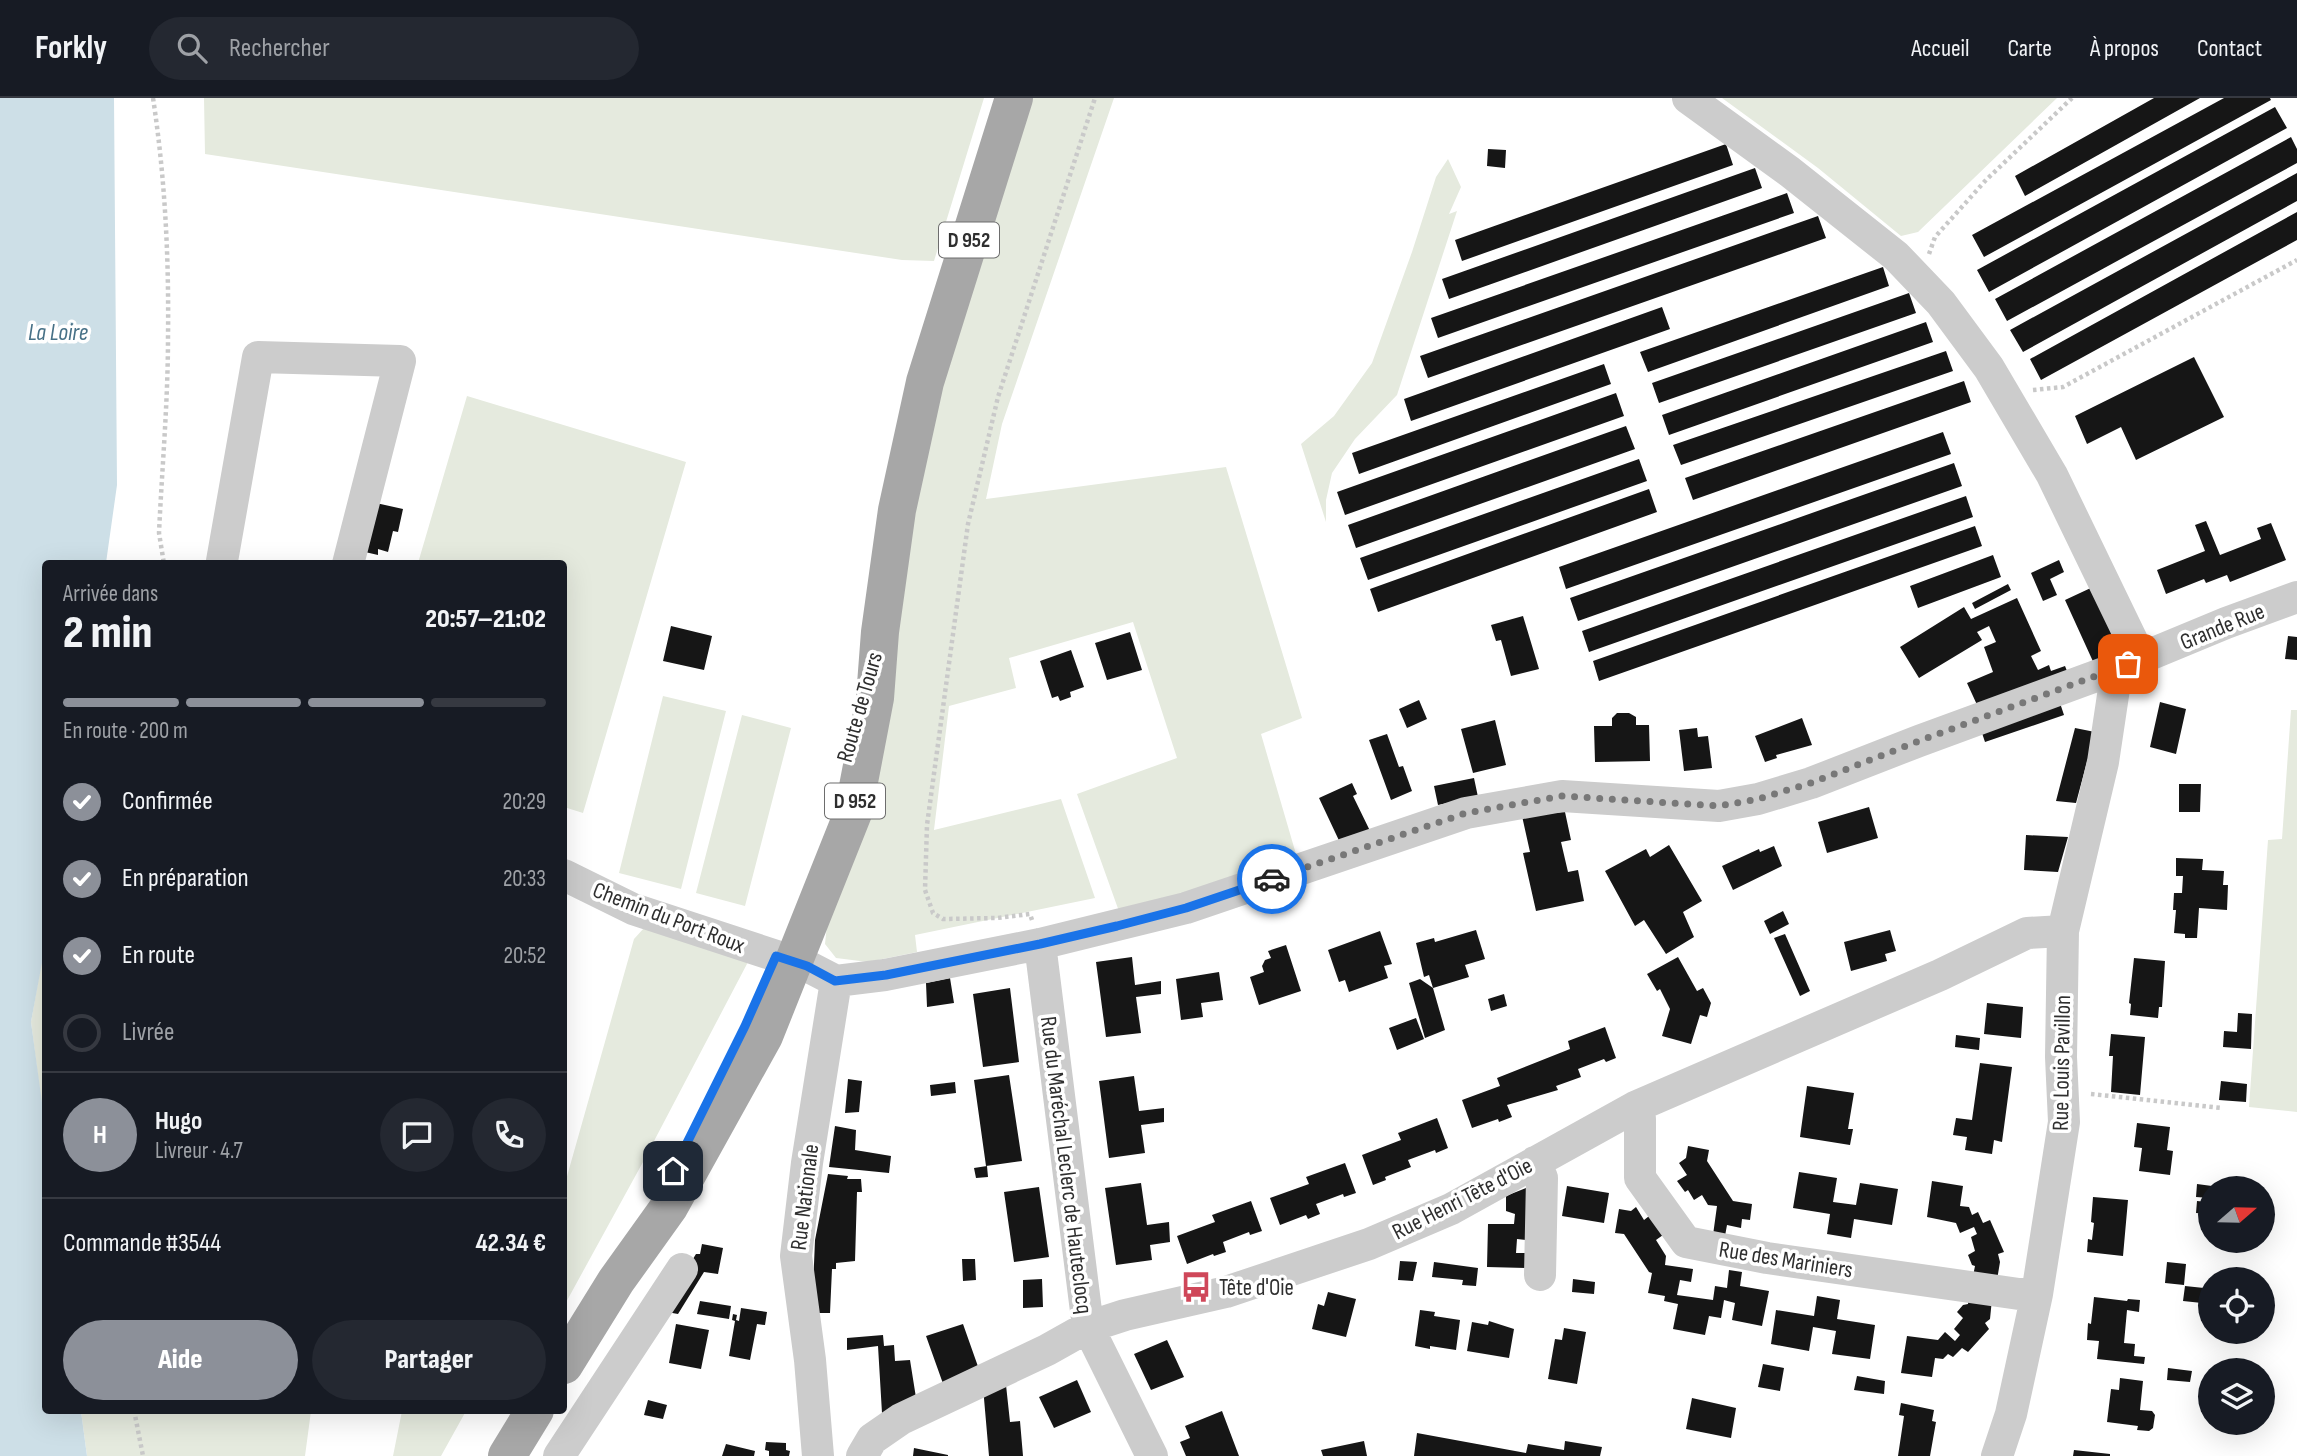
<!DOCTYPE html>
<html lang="fr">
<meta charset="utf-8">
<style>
body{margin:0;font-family:"Sofia Sans Condensed",sans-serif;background:#242831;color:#f1f3f6;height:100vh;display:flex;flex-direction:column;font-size:26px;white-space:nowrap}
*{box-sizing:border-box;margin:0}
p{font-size:23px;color:#9ea1a6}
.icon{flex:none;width:38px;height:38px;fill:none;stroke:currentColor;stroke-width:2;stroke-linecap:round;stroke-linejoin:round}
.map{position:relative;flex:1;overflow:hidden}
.panel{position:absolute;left:42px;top:462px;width:525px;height:854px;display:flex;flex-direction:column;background:#171b24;border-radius:7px;box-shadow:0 7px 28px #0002}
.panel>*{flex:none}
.needle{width:46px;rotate:70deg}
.controls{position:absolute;left:2198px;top:1078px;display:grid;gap:14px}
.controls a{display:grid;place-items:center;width:77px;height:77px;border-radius:50%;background:#171b24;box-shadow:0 7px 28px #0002;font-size:35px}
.pin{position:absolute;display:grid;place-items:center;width:60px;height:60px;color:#fff;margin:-30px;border-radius:14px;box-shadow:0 4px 10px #0006}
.courier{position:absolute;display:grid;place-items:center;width:70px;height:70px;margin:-35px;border:5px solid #1a73e8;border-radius:50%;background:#fff;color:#222;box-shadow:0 2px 9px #0007}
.summary em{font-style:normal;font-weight:800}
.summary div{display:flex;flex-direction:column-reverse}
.summary{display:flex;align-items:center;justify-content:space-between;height:119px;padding:0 21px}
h1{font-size:46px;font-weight:800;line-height:52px}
.bar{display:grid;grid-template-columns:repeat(4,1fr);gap:10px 7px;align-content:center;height:84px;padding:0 21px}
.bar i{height:9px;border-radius:5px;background:#363941}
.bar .selected{background:#8c9099}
.bar p{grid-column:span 4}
.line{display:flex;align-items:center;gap:18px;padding:0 21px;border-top:2px solid #363941}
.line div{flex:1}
.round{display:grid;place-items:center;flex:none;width:74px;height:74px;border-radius:37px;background:#242831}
ol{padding:0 21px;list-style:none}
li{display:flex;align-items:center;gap:21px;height:77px}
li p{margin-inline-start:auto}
li .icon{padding:7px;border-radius:50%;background:#8c9099;color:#fff;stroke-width:4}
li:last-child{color:#9ea1a6}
li i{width:38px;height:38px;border:4px solid #363941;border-radius:50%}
.action{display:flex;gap:14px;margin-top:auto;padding:14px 21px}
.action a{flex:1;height:80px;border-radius:42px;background:#8c9099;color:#fff;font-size:28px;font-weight:800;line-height:80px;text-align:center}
.action a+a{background:#242831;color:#f1f3f6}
header{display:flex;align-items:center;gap:42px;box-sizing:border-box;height:98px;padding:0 35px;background:#171b24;border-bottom:2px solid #363941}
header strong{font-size:33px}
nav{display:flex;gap:38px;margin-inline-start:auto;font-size:24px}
.search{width:490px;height:63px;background:#242831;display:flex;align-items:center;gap:18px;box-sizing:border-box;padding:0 24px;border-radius:38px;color:#9ea1a6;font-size:26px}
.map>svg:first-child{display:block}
</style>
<header>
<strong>Forkly</strong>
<div class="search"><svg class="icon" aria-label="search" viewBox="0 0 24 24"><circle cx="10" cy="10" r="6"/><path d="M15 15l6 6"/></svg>Rechercher</div>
<nav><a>Accueil</a><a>Carte</a><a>À propos</a><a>Contact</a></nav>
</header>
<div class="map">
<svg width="2297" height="1358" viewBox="0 0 2297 1358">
<rect width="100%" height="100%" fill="#fff"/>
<path fill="#e5eade" d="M204,0H984L934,163L902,162L205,56Z
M1032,0H1114L1002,326L986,401L1226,369L1302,620L1261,636L1298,763L1121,819L1077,696L1177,660L1133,524L1009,560L1016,590L949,608L934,732L1061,701L1095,800L915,837L917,854L868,864L836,860L825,846L827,827L898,515L930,328Z
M1722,0H2057L1918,134L1901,138L1818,70Z
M1448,61L1461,89L1449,116L1457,113L1397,297L1355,341L1332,375L1326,402V424L1301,346L1334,318L1372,265L1412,154L1436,79Z
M467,298L686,364L583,715L564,709V466L418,465Z
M663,598L726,613L681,791L619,775Z
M2291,612H2297V1014L2249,1009L2268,742L2282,741Z
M742,617L791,630L745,808L696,795Z
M644,830L748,864L643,1064L564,1208V1089L634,841Z
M45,843V1034L31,924Z
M81,1313V1312L311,1313L305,1358H87Z
M402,1313V1312L466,1313L441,1358H393Z"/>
<path fill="#cddfe7" d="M0,0H114L117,387L106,465L46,466V843L31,924L46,1034V1312L81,1313L87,1358H0Z"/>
<path fill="#161616" d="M2154,0H2200L2025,98L2015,78Z
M2224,0H2270L2271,2L1984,159L1972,137Z
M2275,9L2287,30L1989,194L1977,172Z
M2291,39L2297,51V65L2007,223L1995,201Z
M1726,46L1733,67L1462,163L1455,142Z
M1488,51L1506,52L1505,70L1487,68Z
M1755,70L1762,90L1449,201L1442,181Z
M2297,75V103L2023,254L2010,232Z
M1787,95L1794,115L1438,240L1431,220Z
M2297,114V142L2041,282L2030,261Z
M1818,118L1826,140L1428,280L1420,258Z
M1883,169L1889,188L1648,274L1640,254Z
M1909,195L1916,215L1659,305L1652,285Z
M1662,209L1670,231L1411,323L1404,301Z
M1926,224L1933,244L1669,337L1662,317Z
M1946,253L1953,273L1681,367L1673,347Z
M2194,259L2224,319L2136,362L2121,329L2087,346L2075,318Z
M1604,266L1611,286L1359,376L1352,355Z
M1964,283L1971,304L1693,402L1685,380Z
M1616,295L1624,318L1345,417L1337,394Z
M1626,328L1635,351L1356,450L1348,427Z
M1943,334L1951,356L1566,491L1559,469Z
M1639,361L1647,383L1368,482L1360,460Z
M1954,365L1962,388L1578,523L1570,500Z
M1649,391L1657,414L1378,514L1370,491Z
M1966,398L1973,419L1589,554L1582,533Z
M376,405L403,411L398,434L393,433L388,454L378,451V457L365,454Z
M2206,423L2220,457L2261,441L2257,430L2271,425L2286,462L2230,484L2227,477L2206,485L2204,481L2166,496L2157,472L2205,453L2195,427Z
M1975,428L1982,448L1599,583L1593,563Z
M1993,457L2001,479L1918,510L1910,488Z
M2059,462L2064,474L2050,481L2057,497L2043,503L2031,475Z
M2008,486L2011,492L1975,511L1972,505Z
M2095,488L2126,557L2096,570L2065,502Z
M2017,500L2041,553L2031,558L2038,572L2049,567L2051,573L2065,568L2067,573L1978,609L1967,585L1993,574L1984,549L1996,544L1989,528L1977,534L1982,542L1919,580L1900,549L1964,509L1971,521Z
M1523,518L1539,571L1511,578L1501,542L1496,543L1491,527Z
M671,528L712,538L704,572L663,563Z
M1130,534L1142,572L1107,582L1095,545Z
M2288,538L2297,539V562L2285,561Z
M1071,552L1084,589L1070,594L1071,599L1060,603L1058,598L1052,600L1040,563Z
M1419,602L1427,621L1407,630L1399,611Z
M2059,602L2064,617L1985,644L1980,629Z
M2160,604L2186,611L2176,656L2150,649Z
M1617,615H1629L1636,619V627H1649L1650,663L1595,664L1594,628H1612V620Z
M1802,620L1812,647L1776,657L1777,660L1765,664L1755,638Z
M1495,622L1506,667L1473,675L1461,631Z
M1697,630L1698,639L1708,638L1712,670L1684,673L1679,632Z
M2075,630L2095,634L2076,705L2056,703Z
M1387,636L1399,669L1403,668L1412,693L1391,702L1369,642Z
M1474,680L1478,699L1438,707L1434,688Z
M1352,685L1357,696L1353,698L1372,737L1343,751L1319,700Z
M2179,686H2201L2200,714H2179Z
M1869,709L1878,740L1827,755L1818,724Z
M1565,714L1571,742L1561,744L1568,774L1578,772L1584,803L1536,813L1523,755L1530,754L1522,718Z
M2026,737L2068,739L2058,774L2024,772Z
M1669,747L1702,803L1683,814L1694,839L1666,856L1644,822L1635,828L1605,773L1646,751L1650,759Z
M1774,748L1782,768L1733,792L1722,768L1759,751L1760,754Z
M2176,760L2203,761L2202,772L2224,773L2223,787H2228L2227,812L2199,810L2197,840H2185V836L2174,835L2176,812H2173L2174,795H2182L2183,778H2176Z
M1783,813L1789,826L1770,836L1764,823Z
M1476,832L1485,861L1465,867L1469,879L1433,890L1429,877L1424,879L1416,845L1434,840L1435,844Z
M1890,832L1896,853L1885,856L1887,863L1851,873L1844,844Z
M1380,833L1392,866L1384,868L1388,880L1349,894L1345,882L1339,884L1328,852Z
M1785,836L1810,893L1800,898L1774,840Z
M1286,847L1301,893L1259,907L1250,879L1264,874L1262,868L1265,862L1271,860L1268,853Z
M1132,859L1135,887L1161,883V896L1136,899L1141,935L1106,939L1096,864Z
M1678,859L1697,893L1703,890L1711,905L1707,919L1700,917L1691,946L1662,938L1670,911L1660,891L1657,893L1647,876Z
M2134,860L2165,863L2162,909H2159L2158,920L2130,917L2131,906L2129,905Z
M1219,874L1223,902L1201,905L1203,919L1181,922L1176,881Z
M950,880L954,905L927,909L926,885Z
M1420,881L1433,890L1445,932L1425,940L1409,885Z
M1010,890L1019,964L983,969L973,896Z
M1504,896L1507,908L1491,913L1488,901Z
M1987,905L2023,909L2021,940L1984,936Z
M2238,915L2252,916L2251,951L2223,949L2224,933L2237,934Z
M1416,920L1424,941L1397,952L1389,930Z
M1605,929L1616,960L1606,964L1604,961L1578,971L1581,979L1556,988L1558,992L1507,1007L1512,1019L1499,1024L1498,1021L1472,1030L1462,1002L1500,988L1497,980L1570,951L1568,943Z
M2111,936L2145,939L2140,997L2111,994L2113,958H2109Z
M1956,937L1980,940L1979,952L1955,949Z
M1980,965L2012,969L2002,1044L1994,1042L1992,1056L1965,1052L1967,1039L1953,1037L1956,1020L1972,1022Z
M1009,977L1022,1063L986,1068L974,982Z
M1134,978L1139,1013L1164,1010V1024L1141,1027L1145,1055L1109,1060L1099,983Z
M848,981L862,983L859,1014L845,1015Z
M2221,983L2247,986L2246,1004L2219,1002Z
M955,984L956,995L931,998L930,987Z
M1807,988L1854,995L1848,1031H1853L1850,1047L1800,1039Z
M1437,1020L1448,1050L1436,1055L1435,1052L1408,1062L1411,1069L1385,1079L1386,1082L1373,1087L1362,1057L1401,1042L1398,1035Z
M2137,1025L2170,1029L2167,1052L2173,1053L2170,1077L2139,1073L2142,1050L2134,1049Z
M835,1028L856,1032L855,1052L891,1058L889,1075L829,1069Z
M1688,1048L1709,1052L1707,1063L1733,1103L1752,1106L1750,1122L1742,1121L1741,1130L1727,1127L1725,1138L1713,1137L1717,1108L1708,1107L1702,1097L1694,1102L1688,1092L1685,1094L1677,1083L1687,1077L1679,1065L1686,1060Z
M1345,1065L1356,1095L1344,1099L1343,1096L1316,1106L1320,1116L1308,1121L1306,1117L1280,1127L1270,1100L1309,1086L1306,1079Z
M987,1068L988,1079L976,1080L974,1070Z
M1799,1074L1837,1080L1833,1104L1856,1107L1860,1085L1898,1091L1892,1127L1854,1121L1851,1140L1827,1136L1830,1116L1793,1110Z
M828,1076L848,1078L847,1081H861L862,1094H857L855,1163L836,1165V1171H832L830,1215H812L815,1142Z
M1932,1083L1963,1088L1960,1108L1969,1109L1972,1117L1978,1114L1983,1125L1990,1122L2004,1154L1998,1156L2000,1164L1997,1182L1973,1178L1975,1168L1972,1167L1968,1157L1975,1153L1971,1139L1977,1136L1974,1129L1960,1135L1956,1125L1927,1119Z
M1141,1085L1147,1127L1169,1124L1170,1144L1150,1147L1152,1162L1116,1167L1105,1090Z
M2197,1086L2212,1088L2210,1100L2196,1099Z
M1531,1088L1527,1142L1517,1141L1516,1155H1531L1530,1170L1487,1169L1488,1126H1514L1515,1116L1506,1113V1098Z
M1567,1088L1609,1095L1604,1125L1562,1118Z
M1039,1089L1049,1159L1014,1164L1004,1094Z
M2093,1099L2128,1102L2123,1158L2087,1154L2088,1141L2092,1142L2094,1125L2091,1124Z
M1251,1103L1262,1133L1250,1137L1249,1134L1223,1144L1226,1154L1214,1158L1213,1156L1187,1166L1177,1138L1215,1124L1212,1117Z
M2197,1103L2207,1104V1116L2196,1115Z
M1636,1109L1644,1122L1653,1115L1663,1137L1656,1142L1666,1158L1665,1167L1693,1171L1691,1184L1680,1182L1677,1197L1713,1202L1715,1188L1727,1190L1729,1172L1742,1174L1740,1188L1769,1193L1762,1228L1732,1222L1735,1205L1724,1202L1721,1220L1709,1218L1705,1237L1673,1231L1678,1206L1664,1203L1665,1198L1648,1195L1652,1175L1649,1174L1624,1136L1615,1135L1619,1111L1631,1113Z
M702,1146L723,1150L718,1176L704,1174L678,1216L661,1213L696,1156H700Z
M962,1161H975L976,1182L963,1183Z
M1400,1163L1417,1164L1413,1183L1398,1182Z
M1434,1164L1478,1170L1476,1188L1462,1187L1463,1182L1432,1179Z
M2167,1164L2186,1166L2184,1187L2165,1185Z
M1042,1181L1043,1209L1023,1210V1182Z
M1573,1181L1595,1184L1594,1196L1572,1194Z
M2185,1188L2204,1190L2202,1205L2183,1203Z
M1328,1194L1356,1201L1346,1239L1312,1231L1318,1206L1324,1208Z
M1817,1198L1840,1202L1837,1221L1875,1227L1870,1261L1832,1256L1836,1233L1813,1229L1809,1253L1771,1246L1776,1212L1814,1218Z
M1969,1198L1992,1201L1990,1221L1985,1225L1989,1231L1968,1254L1962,1250L1953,1259L1948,1256L1943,1261L1935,1260L1932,1279L1901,1275L1907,1238L1938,1242L1945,1234L1955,1243L1960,1237L1954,1231L1963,1220L1957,1214L1963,1207L1968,1206Z
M2094,1199L2127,1203L2128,1201L2140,1202L2139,1214L2127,1212L2124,1245L2135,1246L2134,1258L2145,1259L2144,1266L2097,1261L2099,1243L2087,1242L2088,1225L2091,1226Z
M700,1203L731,1208L729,1221L697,1216Z
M741,1210L767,1214L765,1227L757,1226L750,1262L729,1258L735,1223L732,1222L733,1216L737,1217L736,1222L739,1223Z
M1420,1212L1435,1214L1434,1218L1460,1222L1456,1252L1430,1248V1251L1415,1248Z
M1489,1223L1514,1231L1509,1260L1467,1253L1472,1224L1488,1227Z
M676,1226L709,1232L701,1271L669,1265Z
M963,1226L981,1277L946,1294L926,1238Z
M1564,1230L1586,1234L1577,1286L1548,1281L1555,1241L1562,1242Z
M883,1237L884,1248L894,1247L895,1263L910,1262L917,1306L882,1315L878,1248L847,1252V1240Z
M1167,1242L1184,1279L1151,1292L1134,1256Z
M1763,1266L1784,1270L1780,1293L1758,1289Z
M2168,1270L2192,1273L2190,1284L2167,1282Z
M1857,1278L1885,1283L1884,1296L1854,1292Z
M2120,1280L2143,1283L2140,1312L2152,1313L2155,1317L2153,1330L2149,1333L2137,1332L2138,1328L2107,1324L2111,1291L2119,1292Z
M1077,1282L1091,1314L1054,1330L1039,1299Z
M1006,1287L1010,1324L1020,1323L1023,1358H989L983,1289Z
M1692,1300L1736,1310L1731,1340L1686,1331Z
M648,1302L667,1307L663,1321L644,1317Z
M1901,1305L1934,1312L1932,1323L1936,1324L1930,1358H1898L1904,1318L1899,1317Z
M1222,1313L1239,1358H1186L1180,1344L1190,1340L1185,1328Z
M1417,1335L1526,1355L1528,1346L1564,1352L1565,1343L1602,1349L1600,1358H1414Z
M1364,1343L1367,1358H1323L1321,1352Z
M766,1344L786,1345V1352L790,1353L789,1358H769V1353L765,1352Z
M726,1346L755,1353L754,1358H722Z
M914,1350L948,1357V1358H913Z
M2074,1352L2110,1356V1358H2073Z"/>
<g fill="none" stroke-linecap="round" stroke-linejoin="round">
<path stroke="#c9c9c9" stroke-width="4.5" stroke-dasharray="3.5 3.5" stroke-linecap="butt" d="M153,0C165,79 169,159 168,239C168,304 162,370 159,435L164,466
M1929,156L1935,139L1986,82L2072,0
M2033,292L2063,289L2297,162
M1032,822L1030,816L997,820L943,821L933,815L925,792L927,727L968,426L998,299L1095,0
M2091,996L2222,1010
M134,1312L143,1358"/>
<path stroke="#ccc" stroke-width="32" d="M1688,0L1790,74L1896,158L1941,205L1989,270L2052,377L2141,561
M222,463L258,259L400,263L348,466
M564,777L633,811L807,868L836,883L885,877L1040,846L1186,810L1466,715L1562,698L1719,708L1758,701L1811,685L1919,643L2115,571L2226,525L2297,499
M1040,846L1088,1229L1152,1358
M1635,1009L1640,1021V1080L1686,1144L1767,1160L2019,1196H2037
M1535,1064L1542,1080L1540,1177
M559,1358L682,1171
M818,1358L810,1262L796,1158L807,1065L836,883
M862,1358L872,1341L901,1321L1047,1252L1088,1229L1125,1217L1226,1194L1369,1146L1451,1111L1635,1009L1940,877L2027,835L2063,833
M1997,1358L2011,1316L2037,1196L2064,1024L2061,959L2063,833L2103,664L2115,584V571"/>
<path stroke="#a7a7a7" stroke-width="38" d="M564,1267L616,1183L669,1109L764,938L853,715L875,600L880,534L897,412L925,284L1014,0
M507,1358L535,1312"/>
</g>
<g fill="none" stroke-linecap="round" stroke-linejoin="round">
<path stroke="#787878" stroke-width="7" stroke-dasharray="0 12.6" d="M1272,781L1466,715L1562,698L1719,708L1758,701L1811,685L1919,643L2128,566"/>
<path stroke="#1a73e8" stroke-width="9" d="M673,1073L745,928L776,858L807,868L835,883L886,877L1040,846L1117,828L1186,810L1272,781"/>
</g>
<defs>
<symbol id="bus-bare" viewBox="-9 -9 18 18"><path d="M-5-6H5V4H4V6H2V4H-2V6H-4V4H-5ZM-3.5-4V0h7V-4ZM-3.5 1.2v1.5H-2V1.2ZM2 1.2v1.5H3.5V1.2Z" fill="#cf4759" stroke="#fff" stroke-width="2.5" paint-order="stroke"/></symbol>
</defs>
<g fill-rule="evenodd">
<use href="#bus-bare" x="1174" y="1167" width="44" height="44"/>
</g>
<g text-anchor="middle" stroke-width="7" stroke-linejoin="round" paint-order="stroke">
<g fill="#fff" stroke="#6d6d6d" stroke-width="2">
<rect x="939" y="124.5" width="60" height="35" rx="5"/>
<rect x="825" y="685.5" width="60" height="35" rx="5"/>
</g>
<g font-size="21" font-weight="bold" fill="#2f2f2f">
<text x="969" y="149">D 952</text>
<text x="855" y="710">D 952</text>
</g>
<g font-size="23" fill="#2f2f2f" stroke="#fff">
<text transform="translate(2222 528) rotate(-22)" y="8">Grande Rue</text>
<text transform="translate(859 609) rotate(-74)" y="8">Route de Tours</text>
<text transform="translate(669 819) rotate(21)" y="8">Chemin du Port Roux</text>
<text transform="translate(2061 965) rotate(-89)" y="8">Rue Louis Pavillon</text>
<text transform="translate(1067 1067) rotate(83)" y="8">Rue du Maréchal Leclerc de Hauteclocq</text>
<text transform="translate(804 1099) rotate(-83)" y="8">Rue Nationale</text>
<text transform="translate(1462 1100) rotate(-27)" y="8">Rue Henri Tête d'Oie</text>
<text transform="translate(1786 1161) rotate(9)" y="8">Rue des Mariniers</text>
</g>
<g font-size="23" fill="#2f2f2f" stroke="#fff" text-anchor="start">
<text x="1219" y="1197">Tête d'Oie</text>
</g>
<g font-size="24" font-style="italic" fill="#477187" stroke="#fff">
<text x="58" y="242">La Loire</text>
</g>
</g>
</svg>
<div class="controls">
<a><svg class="needle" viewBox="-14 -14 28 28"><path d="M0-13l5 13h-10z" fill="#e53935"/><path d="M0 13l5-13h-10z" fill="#9ea1a6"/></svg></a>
<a><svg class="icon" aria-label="locate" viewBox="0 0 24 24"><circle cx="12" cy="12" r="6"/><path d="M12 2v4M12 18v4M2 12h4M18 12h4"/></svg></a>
<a><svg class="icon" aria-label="layers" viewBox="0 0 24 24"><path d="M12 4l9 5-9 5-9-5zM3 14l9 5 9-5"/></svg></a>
</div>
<div class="pin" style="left:2128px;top:566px;background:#ea580c"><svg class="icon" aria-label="bag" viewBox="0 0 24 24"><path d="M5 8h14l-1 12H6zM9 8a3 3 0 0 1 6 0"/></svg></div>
<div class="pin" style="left:673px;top:1073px;background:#1f2937"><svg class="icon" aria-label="home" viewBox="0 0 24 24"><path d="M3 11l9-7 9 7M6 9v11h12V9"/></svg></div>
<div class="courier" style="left:1272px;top:781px"><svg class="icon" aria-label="car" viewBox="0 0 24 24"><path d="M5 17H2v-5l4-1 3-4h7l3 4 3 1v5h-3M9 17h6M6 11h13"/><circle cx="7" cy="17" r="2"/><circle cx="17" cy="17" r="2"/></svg></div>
<section class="panel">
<div class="summary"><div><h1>2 min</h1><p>Arrivée dans</p></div><em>20:57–21:02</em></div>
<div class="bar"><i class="selected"></i><i class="selected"></i><i class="selected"></i><i></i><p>En route · 200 m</p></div>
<ol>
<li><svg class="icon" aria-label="check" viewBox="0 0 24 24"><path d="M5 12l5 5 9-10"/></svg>Confirmée<p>20:29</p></li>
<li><svg class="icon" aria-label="check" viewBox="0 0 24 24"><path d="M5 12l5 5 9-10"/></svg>En préparation<p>20:33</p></li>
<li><svg class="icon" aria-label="check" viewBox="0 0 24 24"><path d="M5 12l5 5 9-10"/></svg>En route<p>20:52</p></li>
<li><i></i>Livrée</li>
</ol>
<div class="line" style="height:126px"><b class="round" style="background:#8c9099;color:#fff">H</b><div><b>Hugo</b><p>Livreur · 4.7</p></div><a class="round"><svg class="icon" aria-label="chat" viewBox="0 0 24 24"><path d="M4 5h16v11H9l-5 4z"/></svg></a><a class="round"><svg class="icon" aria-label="phone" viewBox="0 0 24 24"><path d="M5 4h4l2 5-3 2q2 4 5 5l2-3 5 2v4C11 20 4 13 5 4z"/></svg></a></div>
<div class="line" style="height:91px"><div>Commande #3544</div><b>42.34 €</b></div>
<div class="action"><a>Aide</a><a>Partager</a></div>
</section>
</div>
